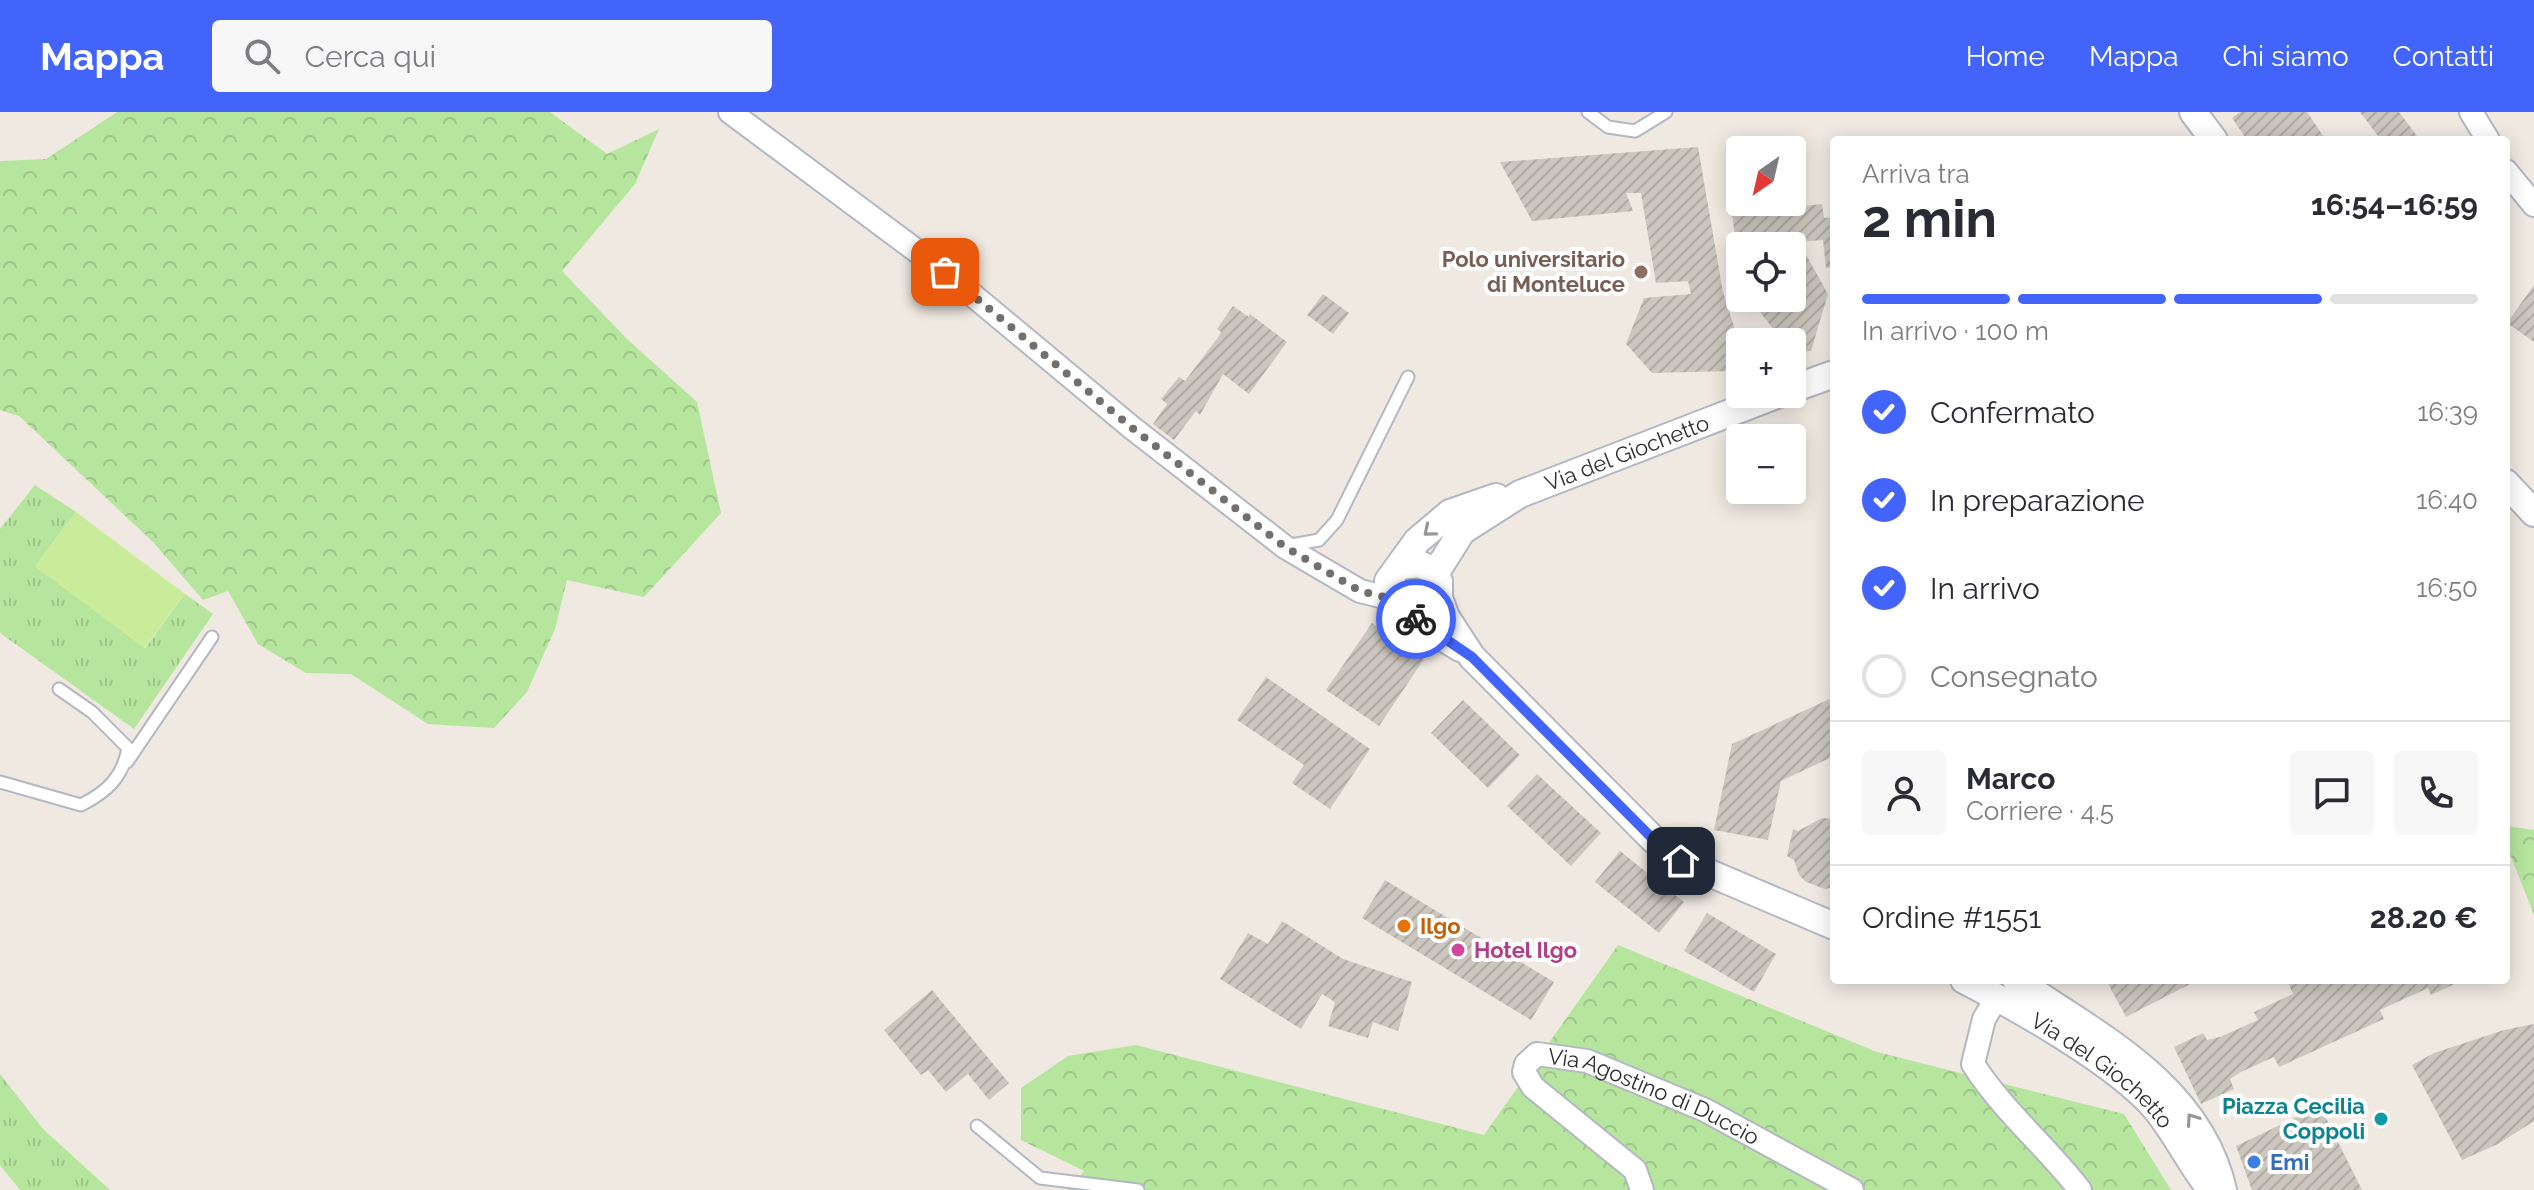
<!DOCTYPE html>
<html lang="it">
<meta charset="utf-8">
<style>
body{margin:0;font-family:Raleway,sans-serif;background:#f7f7f7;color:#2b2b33;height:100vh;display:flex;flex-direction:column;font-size:30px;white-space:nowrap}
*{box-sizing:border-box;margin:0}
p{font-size:26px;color:#7c7c81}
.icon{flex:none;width:44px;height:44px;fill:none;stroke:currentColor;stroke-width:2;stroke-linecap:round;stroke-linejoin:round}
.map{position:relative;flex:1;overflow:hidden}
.drawer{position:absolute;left:1830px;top:24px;width:680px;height:848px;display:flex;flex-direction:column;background:#fff;border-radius:8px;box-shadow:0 4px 20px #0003}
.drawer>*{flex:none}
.needle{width:52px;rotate:214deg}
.tools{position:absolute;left:1726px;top:24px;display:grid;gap:16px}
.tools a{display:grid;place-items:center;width:80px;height:80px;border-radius:8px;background:#fff;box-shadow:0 4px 20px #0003;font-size:40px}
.pin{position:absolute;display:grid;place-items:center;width:68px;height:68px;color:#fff;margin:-34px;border-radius:16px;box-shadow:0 4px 12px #0006}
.courier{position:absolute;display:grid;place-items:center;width:80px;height:80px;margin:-40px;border:6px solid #4264fb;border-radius:50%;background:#fff;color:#222;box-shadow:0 2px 10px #0007}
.overview em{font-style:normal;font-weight:700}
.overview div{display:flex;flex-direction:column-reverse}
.overview{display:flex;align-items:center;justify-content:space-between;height:136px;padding:0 32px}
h1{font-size:52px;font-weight:700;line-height:60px}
.bar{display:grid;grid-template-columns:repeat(4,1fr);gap:12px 8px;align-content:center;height:96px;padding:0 32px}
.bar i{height:10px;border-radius:6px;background:#e1e1e2}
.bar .current{background:#4264fb}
.bar p{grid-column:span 4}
.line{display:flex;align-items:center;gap:20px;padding:0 32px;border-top:2px solid #e1e1e2}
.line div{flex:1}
.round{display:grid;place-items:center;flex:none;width:84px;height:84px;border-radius:8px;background:#f7f7f7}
ol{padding:0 32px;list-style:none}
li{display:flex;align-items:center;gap:24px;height:88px}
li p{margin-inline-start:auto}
li .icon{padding:8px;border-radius:50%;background:#4264fb;color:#fff;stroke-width:4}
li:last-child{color:#7c7c81}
li i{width:44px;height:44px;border:4px solid #e1e1e2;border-radius:50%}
header{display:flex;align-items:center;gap:48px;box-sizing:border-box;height:112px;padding:0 40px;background:#4264fb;color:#fff}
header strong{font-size:38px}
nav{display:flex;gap:44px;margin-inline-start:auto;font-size:28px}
.search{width:560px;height:72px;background:#f7f7f7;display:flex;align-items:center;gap:20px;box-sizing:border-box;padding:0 28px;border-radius:8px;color:#7c7c81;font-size:30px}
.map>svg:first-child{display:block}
</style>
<header>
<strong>Mappa</strong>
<div class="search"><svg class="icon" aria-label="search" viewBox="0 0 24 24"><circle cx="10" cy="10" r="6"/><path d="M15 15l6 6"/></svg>Cerca qui</div>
<nav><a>Home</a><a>Mappa</a><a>Chi siamo</a><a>Contatti</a></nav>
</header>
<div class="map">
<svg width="2534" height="1078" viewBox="0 0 2534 1078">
<defs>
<pattern id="grass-tufts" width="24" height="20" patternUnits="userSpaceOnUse" patternTransform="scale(2)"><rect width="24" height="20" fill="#b6e59e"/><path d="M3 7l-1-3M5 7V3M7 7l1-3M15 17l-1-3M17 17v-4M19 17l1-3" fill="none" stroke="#9dc588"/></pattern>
<pattern id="forest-crowns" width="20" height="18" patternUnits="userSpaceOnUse" patternTransform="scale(2)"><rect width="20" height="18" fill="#b6e59e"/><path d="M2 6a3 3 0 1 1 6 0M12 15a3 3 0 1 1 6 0" fill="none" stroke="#9dc588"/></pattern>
<pattern id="building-hatch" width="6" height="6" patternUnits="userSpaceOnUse" patternTransform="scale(2)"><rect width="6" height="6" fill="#cbc7bf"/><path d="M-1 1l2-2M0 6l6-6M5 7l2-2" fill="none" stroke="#afaba4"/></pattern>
</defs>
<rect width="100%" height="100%" fill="#efe9e1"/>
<path fill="url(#grass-tufts)" d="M35,373L76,400L35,454L145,536L185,482L213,502L134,617L0,521V417Z
M0,962L43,1017L110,1078H20L0,1053Z"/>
<path fill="url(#forest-crowns)" d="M117,0H550L607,42L659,17L635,72L562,159L627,227L697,290L721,401L644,485L567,468L555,517L527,580L494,616L428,612L351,562L306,561L258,532L228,479L203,488L153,430L19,304L0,298V49L46,47Z
M2506,714L2534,718V803L2506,732Z
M1618,833L1877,940L2124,1002L2171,1078H1068L1084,1059L1021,1028V976L1068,944L1136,933L1484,1023Z"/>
<path fill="#c9ec9a" d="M76,400L185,482L144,536L35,454Z"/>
<path fill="url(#building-hatch)" d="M2240,0H2307L2326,28H2247L2232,6Z
M2360,0H2399L2420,28H2381Z
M1698,35L1723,180L1738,227L1778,223L1753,191L1754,186H1792V141L1804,139L1828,182L1811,239L1792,241V230H1740V245L1730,259L1652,261L1626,232L1644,186L1691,182L1688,169L1656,171L1641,81H1626L1633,99L1532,109L1500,50Z
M1822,92L1824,106L1834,105V155L1826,156L1823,128L1740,134L1737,138L1732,102Z
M2534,173V230L2507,211Z
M1323,182L1349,201L1333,222L1307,203Z
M1233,194L1249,205L1250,202L1287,230L1249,282L1223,262L1200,303L1196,299L1174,328L1153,312L1167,292L1161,287L1179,265L1185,269L1219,224L1221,220L1217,217Z
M1372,511L1424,547L1379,614L1326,578Z
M1266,565L1370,637L1330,697L1292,671L1304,653L1237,608Z
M1834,585V644L1781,669L1768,728L1714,718L1732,632Z
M1463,588L1520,643L1488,676L1431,621Z
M1537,662L1601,721L1571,754L1507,694Z
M1822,706L1834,707V775L1825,777L1806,770L1799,763L1794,748L1787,744L1793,717L1798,719Z
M1620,739L1684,790L1659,821L1595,770Z
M1385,768L1554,870L1531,908L1362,806Z
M1707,801L1776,842L1754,880L1684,839Z
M1282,809L1343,847L1412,870L1398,919L1373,910L1368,926L1328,914L1335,890L1322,882L1301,917L1220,867L1248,821L1268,832Z
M2106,868H2198L2126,905Z
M2287,868L2321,870L2463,868L2431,883L2428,876L2380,898L2384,907L2279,955L2274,945L2241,960L2230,967L2234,977L2201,992L2174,935L2203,921L2207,928L2220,925L2258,908L2254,900L2293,882Z
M932,878L1009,971L989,988L968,962L946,980L928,958L921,963L884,918Z
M2534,912V1009L2498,1032L2462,1048L2412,953L2434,941L2504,918Z
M2320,994L2362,1078H2252L2236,1034Z"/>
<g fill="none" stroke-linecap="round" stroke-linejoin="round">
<defs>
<path id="service" d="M1588,0L1608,15L1635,19L1666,0
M1286,434L1319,428L1337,408L1408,265
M127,650L212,525
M0,670L81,693C107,680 123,665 128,636L92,600L59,577
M977,1014L1040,1066L1138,1078"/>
<g id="minor">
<path d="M730,0L945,160L1131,315L1285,435L1360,479L1388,486"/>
<path d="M2471,0L2488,28"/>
<path d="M2506,59L2534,93"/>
<path d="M1997,885L1984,907L1973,952C2003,999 2046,1034 2080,1078"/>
<path id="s1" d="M1642,1078L1635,1058L1533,975L1524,960L1526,952L1537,942L1587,949L1705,998L1852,1078"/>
</g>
<g id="tertiary">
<path d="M2193,0L2214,28"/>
<path d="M1792,277L1834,262"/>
<path d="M2506,371L2534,401"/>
<path d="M1402,454L1419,452L1431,457L1439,469V486L1446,505L1472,545L1653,727L1681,749L1834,814"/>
<path id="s2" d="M1435,462L1462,419L1520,382L1779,282"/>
<path d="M1460,536L1396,497L1388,486V469L1417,429L1450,401L1496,385"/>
<path id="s3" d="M1964,868C2018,896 2116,951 2155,996C2176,1021 2190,1052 2211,1078"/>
<path d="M2016,868C2098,924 2199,973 2223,1078"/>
</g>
</defs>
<use href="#service" stroke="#b4b7c1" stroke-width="15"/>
<use href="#minor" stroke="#b4b7c1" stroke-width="26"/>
<use href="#tertiary" stroke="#b4b7c1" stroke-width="30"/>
<use href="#service" stroke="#fff" stroke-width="11"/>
<use href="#minor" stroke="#fff" stroke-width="22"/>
<use href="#tertiary" stroke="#fff" stroke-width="26"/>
</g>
<defs><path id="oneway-chevron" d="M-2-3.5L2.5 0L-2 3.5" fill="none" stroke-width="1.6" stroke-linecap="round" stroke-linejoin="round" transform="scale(2)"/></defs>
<g stroke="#969696">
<use href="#oneway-chevron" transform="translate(1429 419) rotate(140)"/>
<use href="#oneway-chevron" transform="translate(2192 1007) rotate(-125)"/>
</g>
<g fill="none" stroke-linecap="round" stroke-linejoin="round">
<path stroke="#726f6d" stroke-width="8" stroke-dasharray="0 14.4" d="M945,160L1131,315L1285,435L1360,479L1388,486L1400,500L1416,507"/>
<path stroke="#4264fb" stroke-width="10" d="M1416,507L1472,545L1653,727L1681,749"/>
</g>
<circle fill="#8d6e63" stroke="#fff" stroke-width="3" cx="1641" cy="160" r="8"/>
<circle fill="#e8710a" stroke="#fff" stroke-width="3" cx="1404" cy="814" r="8"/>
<circle fill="#d1479c" stroke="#fff" stroke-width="3" cx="1458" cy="838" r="8"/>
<circle fill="#0f9aa8" stroke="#fff" stroke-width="3" cx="2381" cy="1007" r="8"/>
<circle fill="#3f7fe0" stroke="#fff" stroke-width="3" cx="2254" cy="1050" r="8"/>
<g text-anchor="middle" stroke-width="8" stroke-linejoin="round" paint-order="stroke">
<g font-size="22" font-weight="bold" fill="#785e54" stroke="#fff" text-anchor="end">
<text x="1625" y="155">Polo universitario<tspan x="1625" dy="25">di Monteluce</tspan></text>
</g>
<g font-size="22" fill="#2e2e2e" stroke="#fff">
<text dy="8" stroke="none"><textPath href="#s2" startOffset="234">Via del Giochetto</textPath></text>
<text dy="8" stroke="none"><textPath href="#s3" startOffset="166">Via del Giochetto</textPath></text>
<text dy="8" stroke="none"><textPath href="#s1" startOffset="318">Via Agostino di Duccio</textPath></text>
</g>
<g font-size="22" font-weight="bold" fill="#c56008" stroke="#fff" text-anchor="start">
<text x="1420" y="822">Ilgo</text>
</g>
<g font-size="22" font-weight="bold" fill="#b23c85" stroke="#fff" text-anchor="start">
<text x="1474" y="846">Hotel Ilgo</text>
</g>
<g font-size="22" font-weight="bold" fill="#0d838f" stroke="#fff" text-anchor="end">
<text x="2365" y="1002">Piazza Cecilia<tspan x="2365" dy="25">Coppoli</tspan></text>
</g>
<g font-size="22" font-weight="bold" fill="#366cbe" stroke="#fff" text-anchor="start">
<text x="2270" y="1058">Emi</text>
</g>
</g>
</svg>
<div class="tools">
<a><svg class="needle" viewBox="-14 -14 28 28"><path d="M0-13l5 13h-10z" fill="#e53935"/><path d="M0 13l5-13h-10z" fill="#7c7c81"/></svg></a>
<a><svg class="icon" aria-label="locate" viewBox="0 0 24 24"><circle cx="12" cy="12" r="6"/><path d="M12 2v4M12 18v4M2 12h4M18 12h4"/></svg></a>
<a>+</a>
<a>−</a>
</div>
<div class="pin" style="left:945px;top:160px;background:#ea580c"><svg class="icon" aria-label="bag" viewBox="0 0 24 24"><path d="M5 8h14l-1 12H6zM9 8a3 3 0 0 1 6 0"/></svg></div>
<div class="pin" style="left:1681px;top:749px;background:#1f2937"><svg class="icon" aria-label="home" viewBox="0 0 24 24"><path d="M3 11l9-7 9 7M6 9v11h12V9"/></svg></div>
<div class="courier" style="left:1416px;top:507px"><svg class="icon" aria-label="bike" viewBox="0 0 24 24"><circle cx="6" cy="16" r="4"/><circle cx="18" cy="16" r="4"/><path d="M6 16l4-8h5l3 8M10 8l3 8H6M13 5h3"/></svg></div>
<section class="drawer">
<div class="overview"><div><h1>2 min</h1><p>Arriva tra</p></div><em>16:54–16:59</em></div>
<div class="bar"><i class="current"></i><i class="current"></i><i class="current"></i><i></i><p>In arrivo · 100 m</p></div>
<ol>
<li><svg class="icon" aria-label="check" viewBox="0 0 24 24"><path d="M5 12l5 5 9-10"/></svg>Confermato<p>16:39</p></li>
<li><svg class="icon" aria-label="check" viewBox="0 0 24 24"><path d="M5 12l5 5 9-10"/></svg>In preparazione<p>16:40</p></li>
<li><svg class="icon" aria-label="check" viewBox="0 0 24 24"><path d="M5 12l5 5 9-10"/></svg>In arrivo<p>16:50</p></li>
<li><i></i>Consegnato</li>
</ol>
<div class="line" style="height:144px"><a class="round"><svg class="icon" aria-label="person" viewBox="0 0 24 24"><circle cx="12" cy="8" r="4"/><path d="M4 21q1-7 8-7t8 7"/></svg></a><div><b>Marco</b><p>Corriere · 4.5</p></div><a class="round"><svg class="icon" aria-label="chat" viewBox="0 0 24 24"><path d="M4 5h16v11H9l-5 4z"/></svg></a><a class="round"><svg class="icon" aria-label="phone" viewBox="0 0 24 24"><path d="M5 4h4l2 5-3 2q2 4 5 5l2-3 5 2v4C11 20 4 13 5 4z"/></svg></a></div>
<div class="line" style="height:104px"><div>Ordine #1551</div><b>28.20 €</b></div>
</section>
</div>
